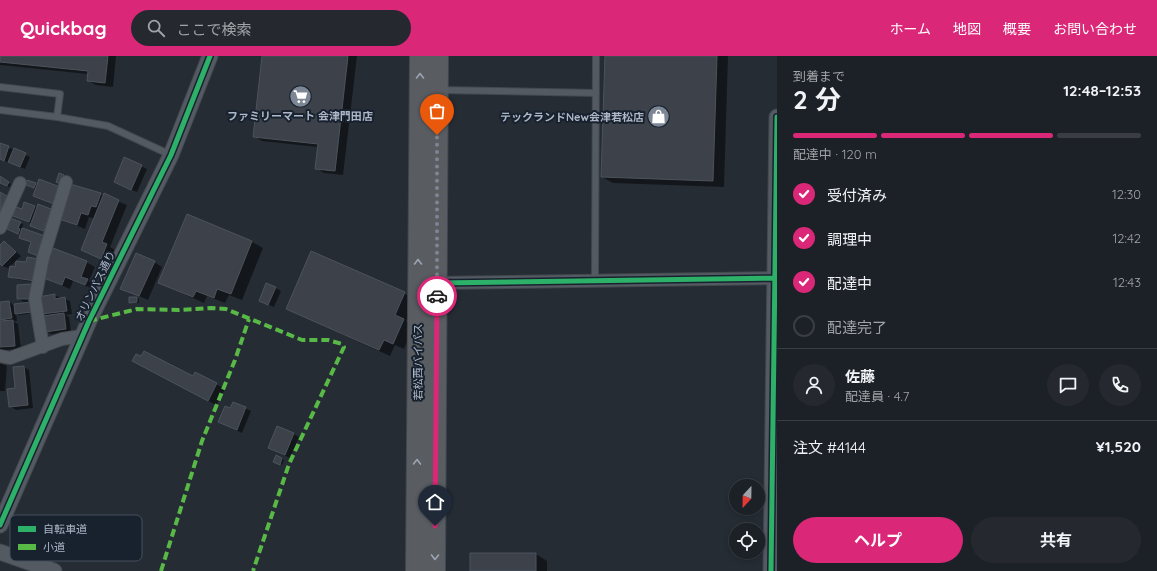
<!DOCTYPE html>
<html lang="ja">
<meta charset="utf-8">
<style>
body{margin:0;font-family:Quicksand,"Noto Sans JP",sans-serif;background:#25292f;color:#f1f3f6;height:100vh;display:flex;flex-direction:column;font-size:15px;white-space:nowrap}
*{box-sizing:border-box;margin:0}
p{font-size:13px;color:#a0a3a7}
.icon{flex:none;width:22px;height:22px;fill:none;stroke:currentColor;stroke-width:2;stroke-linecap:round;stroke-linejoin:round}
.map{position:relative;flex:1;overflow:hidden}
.sheet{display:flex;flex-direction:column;background:#1c2127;width:380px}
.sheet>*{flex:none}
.needle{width:26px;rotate:202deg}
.controls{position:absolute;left:729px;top:423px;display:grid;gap:8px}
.controls a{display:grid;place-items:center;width:36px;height:36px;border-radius:50%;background:#1c2127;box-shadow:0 2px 6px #0003,0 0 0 1px #3a3e44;font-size:20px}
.pin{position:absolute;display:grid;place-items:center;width:34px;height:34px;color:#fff;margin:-41px -17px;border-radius:50% 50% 50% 0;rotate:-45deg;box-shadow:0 0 4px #0007}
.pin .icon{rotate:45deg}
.courier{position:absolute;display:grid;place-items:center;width:40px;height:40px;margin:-20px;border:3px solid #db2777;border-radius:50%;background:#fff;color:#222;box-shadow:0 1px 5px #0007}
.headline em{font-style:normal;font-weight:700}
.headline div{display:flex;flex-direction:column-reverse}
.headline{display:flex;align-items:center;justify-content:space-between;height:68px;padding:0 16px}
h1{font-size:26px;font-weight:700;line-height:30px}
.bar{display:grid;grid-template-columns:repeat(4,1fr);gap:6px 4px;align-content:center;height:48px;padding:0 16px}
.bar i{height:5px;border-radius:3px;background:#3a3e44}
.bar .selected{background:#db2777}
.bar p{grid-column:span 4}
.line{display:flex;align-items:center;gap:10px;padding:0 16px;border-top:1px solid #3a3e44}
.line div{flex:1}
.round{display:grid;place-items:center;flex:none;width:42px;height:42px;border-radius:21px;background:#25292f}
ol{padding:0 16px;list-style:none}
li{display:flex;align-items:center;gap:12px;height:44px}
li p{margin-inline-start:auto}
li .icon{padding:4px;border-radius:50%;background:#db2777;color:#fff;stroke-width:4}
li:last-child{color:#a0a3a7}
li i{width:22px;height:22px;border:2px solid #3a3e44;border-radius:50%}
.primary-button{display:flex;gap:8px;margin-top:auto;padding:8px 16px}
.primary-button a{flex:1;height:46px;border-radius:24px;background:#db2777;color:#fff;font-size:16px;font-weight:700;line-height:46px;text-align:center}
.primary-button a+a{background:#25292f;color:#f1f3f6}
header{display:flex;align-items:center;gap:24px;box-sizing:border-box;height:56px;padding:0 20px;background:#db2777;color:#fff}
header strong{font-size:19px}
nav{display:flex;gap:22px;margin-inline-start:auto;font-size:14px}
.search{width:280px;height:36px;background:#25292f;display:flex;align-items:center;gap:10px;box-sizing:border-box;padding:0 14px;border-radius:22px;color:#a0a3a7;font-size:15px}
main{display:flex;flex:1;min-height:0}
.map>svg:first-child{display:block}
</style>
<header>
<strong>Quickbag</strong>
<div class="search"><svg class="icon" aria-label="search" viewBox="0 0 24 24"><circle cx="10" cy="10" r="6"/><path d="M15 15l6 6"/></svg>ここで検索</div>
<nav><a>ホーム</a><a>地図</a><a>概要</a><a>お問い合わせ</a></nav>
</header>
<main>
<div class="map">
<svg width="777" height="515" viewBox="0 0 777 515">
<rect width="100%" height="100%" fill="#252c34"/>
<path fill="#0007" d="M0,0H116L113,31L96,29L88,25V18L0,9Z
M263,0H357L343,119L324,117L316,112L318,91L262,85L254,80Z
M606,0H728L724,131L613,127L602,121Z
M0,88L30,101L25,113L0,103Z
M141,110L147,113L137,136L120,129Z
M0,122L11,128L9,131L0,126Z
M28,125L38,129L60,150L34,140L36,132L29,130Z
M0,138L12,143L6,158L0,155Z
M100,138L127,149L110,191L115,194L110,207L82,194L95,163L89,161L85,173L61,163Z
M39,149L56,157L49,177L37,173L31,170L32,168L14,160L23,154L34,150L38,152Z
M187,159L252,186L263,192L242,244L229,239L225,247L207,240L204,247L160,227Z
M20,167L23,168L22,173L45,181L32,187L25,184L20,181L21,178L10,174Z
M4,186L21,200L8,212L0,209V191Z
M312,196L416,243L406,265L414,270L404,293L395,289L390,300L287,253Z
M86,206L95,211L89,225L96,229L94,233L73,225L70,233L43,221Z
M154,206L162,211L148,244L122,232Z
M15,212L40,227L15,223L10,220Z
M18,230L37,246H29L33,248L34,257L19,259L16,257L17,265H13L18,268L21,293L0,294V247L9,246L14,249L26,247L18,243Z
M276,232L281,235L274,251L260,245Z
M54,239L70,245L72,258L65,259L69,261L71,276L51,278L46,275V260L42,258Z
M137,242L139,243V247L130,246Z
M0,307L7,310L5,335H0Z
M142,309L193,322L196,317L225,333L216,349Z
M24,311L29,314L33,352L16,354L10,350Z
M234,347L251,355L242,377L220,366Z
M294,378L299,381L290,402L269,392Z
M277,400L284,404L282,409L277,407Z
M471,498H536L547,505V515H471Z"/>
<path fill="#3d424a" stroke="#4c535c" d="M0,0H108L105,27L87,25L88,15L0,6Z
M262,0H348L335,115L315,113L318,88L253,81Z
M605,0H717L713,125L601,121Z
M0,87L9,90L4,105L0,103Z
M14,92L26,97L20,111L8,106Z
M124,101L142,109L131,134L114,126Z
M59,117L64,119L61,128L56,126Z
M0,120L9,126L7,130L0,127Z
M39,123L60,131L54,148L33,140Z
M27,124L36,127L34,132L26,129Z
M70,128L101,137L96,151L91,150L88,159L81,157L77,169L59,163Z
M0,136L7,140L0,155Z
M104,137L119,144L102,186L107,188L101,203L81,194Z
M24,146L35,150L29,166L13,160L16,151L22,153Z
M38,148L51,153L44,175L30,170Z
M187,158L252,185L231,238L217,233L214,242L196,235L193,241L158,227Z
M10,162L21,166L18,172L20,173L18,178L7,173Z
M22,172L45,180L38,200L28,196L31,186L19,182Z
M4,185L16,196L2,210L0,208V189Z
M53,192L87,205L81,221L88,223L85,229L65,221L62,229L41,221Z
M311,195L405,236L395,259L404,263L393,288L384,284L379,294L286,253Z
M136,197L155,205L139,240L120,233Z
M27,201L38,203L35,225L8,221L10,210L15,211L16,205L26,206Z
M266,227L276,231L268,249L259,245Z
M32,228V243H17V229Z
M55,238V243L65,241L67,255L41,258L38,241Z
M129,241H137V246L129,247Z
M9,245L12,262L0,264V246Z
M31,246L32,256L15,258L14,248Z
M64,257L66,273L45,276L43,260Z
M13,264L15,290L0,291V265Z
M144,295L193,320L195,316L217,327L208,345L132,305L136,298L141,300Z
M24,310L28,349L9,351L7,333L15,332L13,311Z
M233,346L246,351L237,374L218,366L225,350L230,352Z
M277,370L294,377L285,399L268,392Z
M276,399L282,402L280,409L273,406Z
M470,497H536V515H470Z"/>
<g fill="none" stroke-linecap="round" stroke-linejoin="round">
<defs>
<path id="service" d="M0,31L60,38L57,61L108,70L171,99
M440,34L596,37
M0,54L57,61
M595,219L596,0"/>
<path id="minor" d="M0,172L20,127
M437,227L775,222
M43,291L35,243L43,202L66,126
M0,300L10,302L62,283L82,280"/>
<path id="tertiary" d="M0,469L89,265L171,99L210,0
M0,496L54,515
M771,515L777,61"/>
<path id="trunk" d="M416,515L420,0
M435,515L438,0"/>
</defs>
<use href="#service" stroke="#43484e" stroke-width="8"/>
<use href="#minor" stroke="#43484e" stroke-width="14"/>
<use href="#tertiary" stroke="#43484e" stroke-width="17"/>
<use href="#trunk" stroke="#414750" stroke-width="22"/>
<use href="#service" stroke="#545a62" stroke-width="6"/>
<use href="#minor" stroke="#545a62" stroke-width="12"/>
<use href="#tertiary" stroke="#545a62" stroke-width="15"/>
<use href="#trunk" stroke="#595d62" stroke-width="20"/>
<path stroke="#58b947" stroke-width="4" stroke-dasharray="8 4" stroke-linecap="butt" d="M89,265L137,253L179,254L211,252L226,253L302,284H328L342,288L344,291L289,408L253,515
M161,515L202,385L235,304L249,263"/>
<defs>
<path id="cycleway" d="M437,227L775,222
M0,469L89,265L171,99L210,0
M771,515L777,61"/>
</defs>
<use href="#cycleway" stroke="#18222f" stroke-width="8"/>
<use href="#cycleway" stroke="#2db169" stroke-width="5"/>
</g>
<defs><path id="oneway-chevron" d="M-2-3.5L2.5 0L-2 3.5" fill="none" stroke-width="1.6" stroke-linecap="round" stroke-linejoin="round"/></defs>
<g stroke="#9ca5b3">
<use href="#oneway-chevron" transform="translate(420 20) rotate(-90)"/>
<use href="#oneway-chevron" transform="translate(418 206) rotate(-90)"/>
<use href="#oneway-chevron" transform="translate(417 406) rotate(-89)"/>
<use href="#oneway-chevron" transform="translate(435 501) rotate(91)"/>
</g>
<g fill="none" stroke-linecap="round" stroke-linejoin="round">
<path stroke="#7d8694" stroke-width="4" stroke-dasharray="0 7.2" d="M437,240V79"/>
<path stroke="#db2777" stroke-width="5" d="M435,470L437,240"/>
</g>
<defs>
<symbol id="supermarket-disc" viewBox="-11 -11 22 22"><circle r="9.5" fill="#7d8694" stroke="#18222f"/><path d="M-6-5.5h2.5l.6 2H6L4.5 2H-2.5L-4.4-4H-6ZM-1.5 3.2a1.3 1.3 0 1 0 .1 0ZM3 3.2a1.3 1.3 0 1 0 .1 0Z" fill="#fff"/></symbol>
<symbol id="shop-disc" viewBox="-11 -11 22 22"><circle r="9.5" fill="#7d8694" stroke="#18222f"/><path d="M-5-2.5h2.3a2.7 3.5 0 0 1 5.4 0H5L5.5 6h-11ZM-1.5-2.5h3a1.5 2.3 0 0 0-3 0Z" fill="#fff"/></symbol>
</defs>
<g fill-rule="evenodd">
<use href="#supermarket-disc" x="288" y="28" width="25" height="25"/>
<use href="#shop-disc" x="646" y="48" width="25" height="25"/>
</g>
<g text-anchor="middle" stroke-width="4" stroke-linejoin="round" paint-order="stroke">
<g font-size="11" font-weight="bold" fill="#adb7c7" stroke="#18222f">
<text x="300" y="64">ファミリーマート 会津門田店</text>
<text x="644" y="65" text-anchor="end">テックランドNew会津若松店</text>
</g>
<g font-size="11" fill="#adb7c7" stroke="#18222f">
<text transform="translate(95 230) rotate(-64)" y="4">オリンパス通り</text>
<text transform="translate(418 306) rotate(-90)" y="4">若松西バイパス</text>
</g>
</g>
<rect x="10" y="459" width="132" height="46" rx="6" fill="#18222f" stroke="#454f5d" stroke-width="1"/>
<rect x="18" y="470" width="18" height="6" fill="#2db169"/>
<rect x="18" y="488" width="18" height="6" fill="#58b947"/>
<g font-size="11" fill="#adb7c7">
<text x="43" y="477">自転車道</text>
<text x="43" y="495">小道</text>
</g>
</svg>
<div class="controls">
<a><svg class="needle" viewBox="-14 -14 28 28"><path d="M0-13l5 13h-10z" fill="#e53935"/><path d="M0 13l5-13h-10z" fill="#a0a3a7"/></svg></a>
<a><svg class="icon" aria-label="locate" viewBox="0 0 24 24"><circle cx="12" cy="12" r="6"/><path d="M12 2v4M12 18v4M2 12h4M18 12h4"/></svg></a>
</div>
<div class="pin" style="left:437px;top:79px;background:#ea580c"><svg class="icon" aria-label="bag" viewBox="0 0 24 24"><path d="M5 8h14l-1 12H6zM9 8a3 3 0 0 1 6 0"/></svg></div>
<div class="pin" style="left:435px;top:470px;background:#1f2937"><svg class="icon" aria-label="home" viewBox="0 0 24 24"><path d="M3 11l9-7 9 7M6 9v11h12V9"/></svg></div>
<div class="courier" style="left:437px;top:240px"><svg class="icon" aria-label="car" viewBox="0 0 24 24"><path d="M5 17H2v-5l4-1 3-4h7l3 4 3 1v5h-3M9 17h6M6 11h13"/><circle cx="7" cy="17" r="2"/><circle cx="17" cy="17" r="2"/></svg></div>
</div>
<section class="sheet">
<div class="headline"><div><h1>2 分</h1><p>到着まで</p></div><em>12:48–12:53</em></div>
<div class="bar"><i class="selected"></i><i class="selected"></i><i class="selected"></i><i></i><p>配達中 · 120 m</p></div>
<ol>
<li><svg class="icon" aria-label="check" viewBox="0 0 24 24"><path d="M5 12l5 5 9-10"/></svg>受付済み<p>12:30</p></li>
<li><svg class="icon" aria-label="check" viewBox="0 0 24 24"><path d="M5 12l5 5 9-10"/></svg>調理中<p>12:42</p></li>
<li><svg class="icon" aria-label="check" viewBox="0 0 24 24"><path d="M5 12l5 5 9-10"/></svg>配達中<p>12:43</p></li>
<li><i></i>配達完了</li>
</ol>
<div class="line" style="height:72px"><a class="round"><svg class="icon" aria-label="person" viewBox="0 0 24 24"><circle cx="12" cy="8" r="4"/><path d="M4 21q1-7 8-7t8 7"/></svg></a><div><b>佐藤</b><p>配達員 · 4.7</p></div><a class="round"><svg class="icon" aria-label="chat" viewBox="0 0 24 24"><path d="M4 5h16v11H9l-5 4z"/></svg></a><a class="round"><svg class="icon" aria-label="phone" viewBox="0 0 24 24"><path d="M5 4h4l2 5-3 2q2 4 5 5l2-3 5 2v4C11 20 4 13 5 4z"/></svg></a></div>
<div class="line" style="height:52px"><div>注文 #4144</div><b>¥1,520</b></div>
<div class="primary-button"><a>ヘルプ</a><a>共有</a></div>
</section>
</main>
